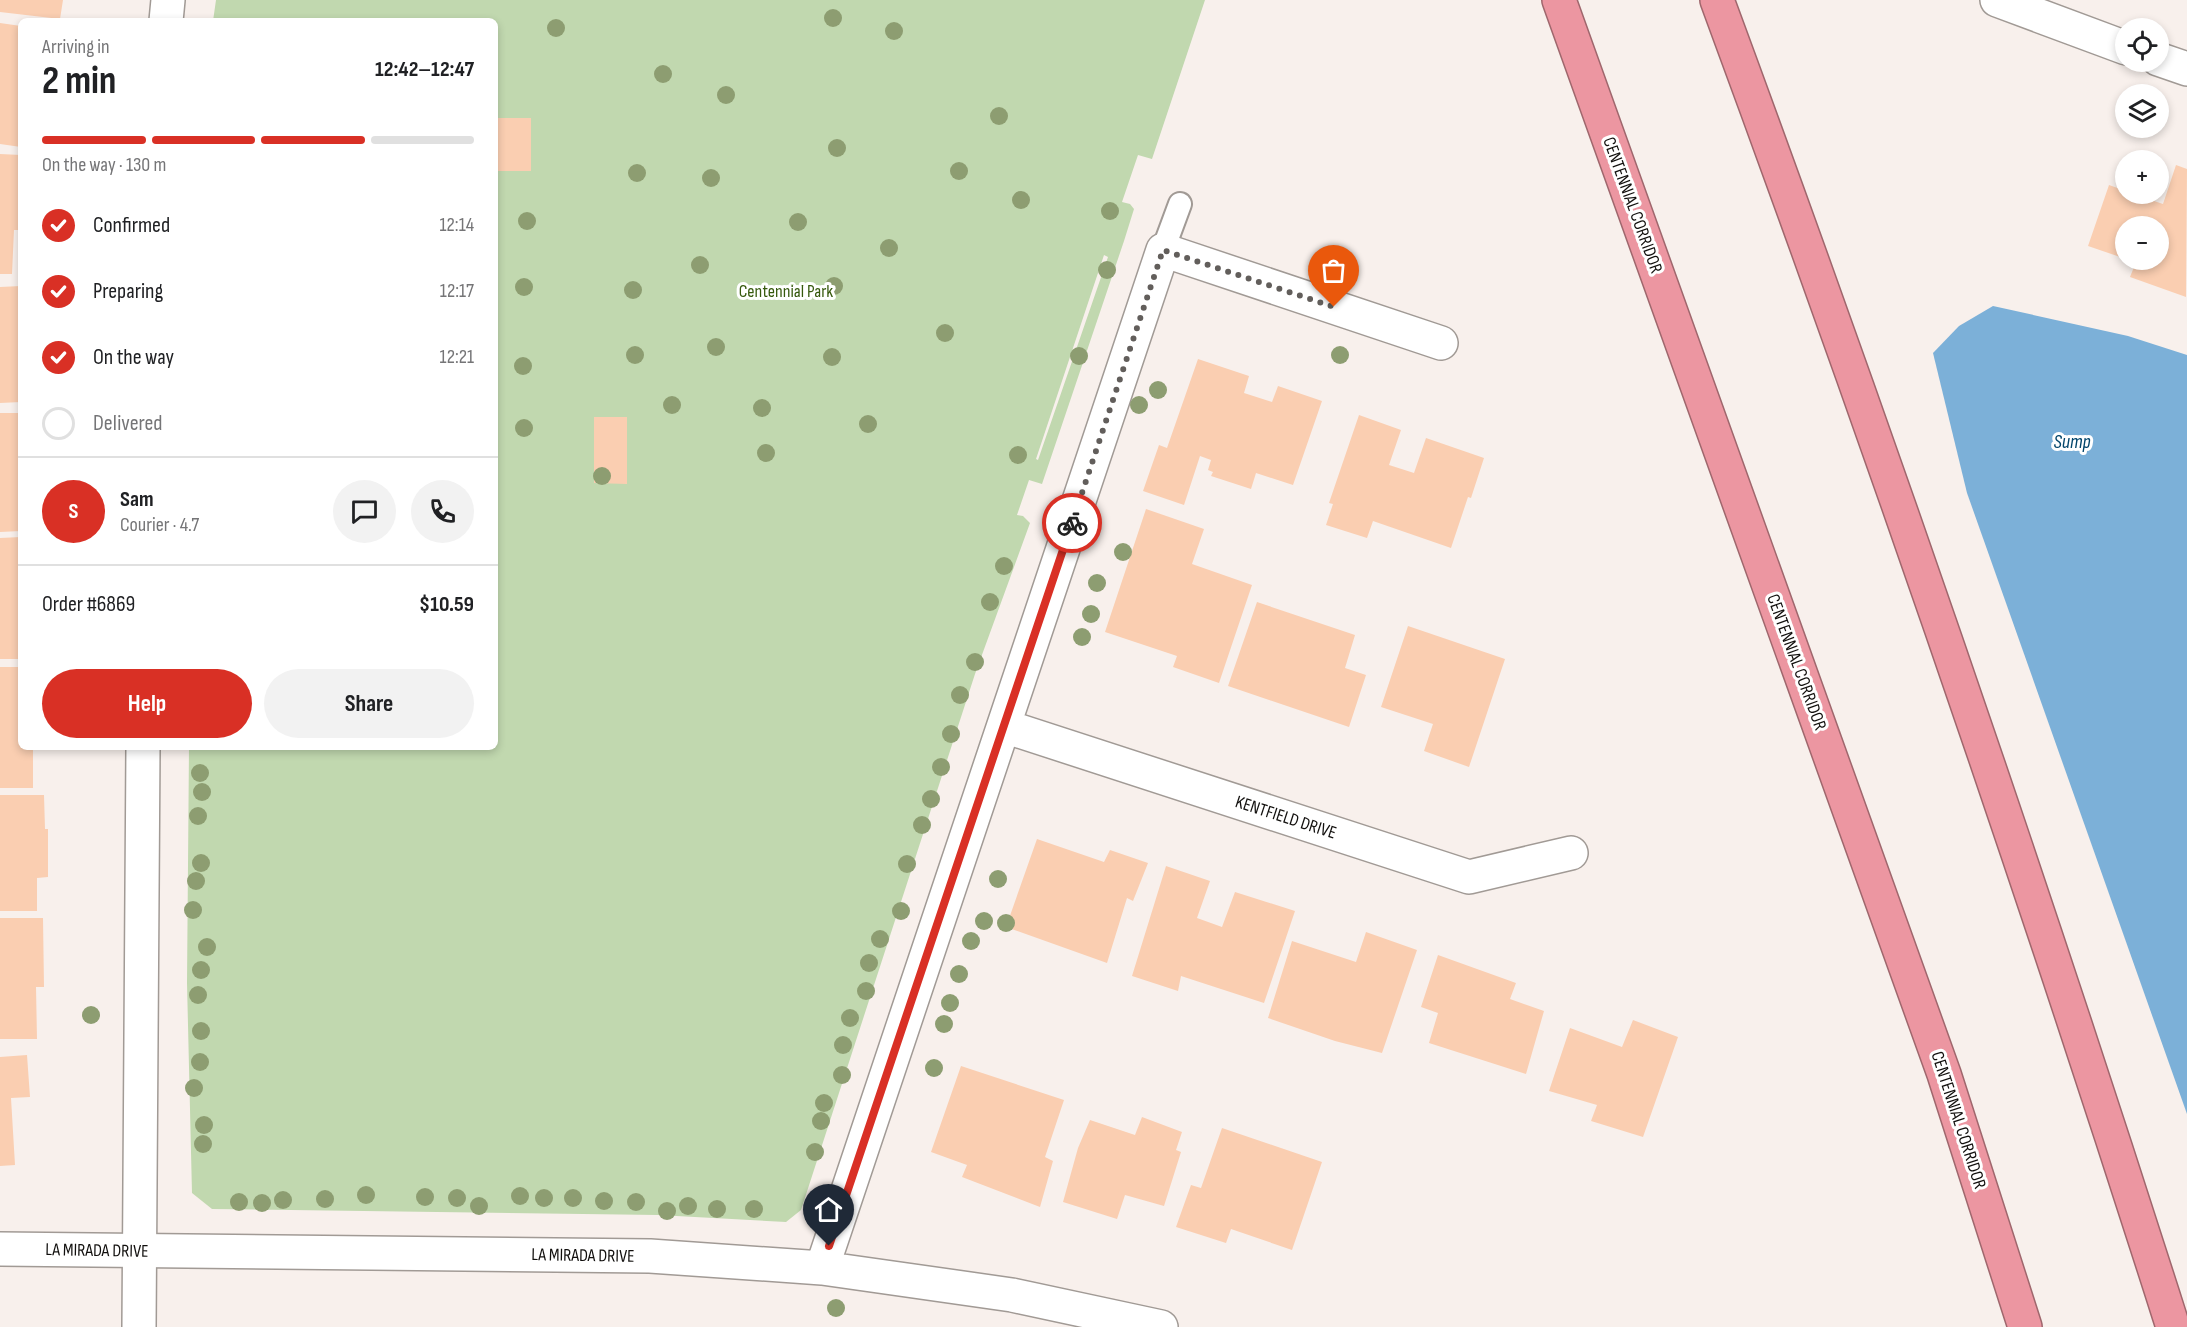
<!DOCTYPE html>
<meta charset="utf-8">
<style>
body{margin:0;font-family:"Sofia Sans Condensed",sans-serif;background:#f2f2f2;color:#202124;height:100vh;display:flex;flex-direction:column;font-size:22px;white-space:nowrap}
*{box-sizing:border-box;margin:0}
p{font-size:20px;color:#757577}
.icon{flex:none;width:33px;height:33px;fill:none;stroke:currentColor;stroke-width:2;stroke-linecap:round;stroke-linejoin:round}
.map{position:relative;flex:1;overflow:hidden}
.side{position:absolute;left:18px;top:18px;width:480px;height:732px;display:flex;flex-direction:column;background:#fff;border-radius:9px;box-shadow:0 3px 9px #0003}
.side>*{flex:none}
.controls{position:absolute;left:2115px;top:18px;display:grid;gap:12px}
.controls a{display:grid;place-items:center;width:54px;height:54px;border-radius:50%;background:#fff;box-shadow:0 3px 9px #0003;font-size:30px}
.pin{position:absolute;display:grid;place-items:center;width:51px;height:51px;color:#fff;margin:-62px -26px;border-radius:50% 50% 50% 0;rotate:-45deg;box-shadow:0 0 6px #0007}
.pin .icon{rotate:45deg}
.courier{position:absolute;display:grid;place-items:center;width:60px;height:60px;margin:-30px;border:4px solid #d93025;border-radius:50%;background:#fff;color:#222;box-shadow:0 2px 8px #0007}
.headline em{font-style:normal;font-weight:700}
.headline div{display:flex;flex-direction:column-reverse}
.headline{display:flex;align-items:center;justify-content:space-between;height:102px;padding:0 24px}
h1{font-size:39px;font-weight:700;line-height:45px}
.bar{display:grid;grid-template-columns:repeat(4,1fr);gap:9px 6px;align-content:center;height:72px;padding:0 24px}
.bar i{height:8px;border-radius:4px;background:#e0e0e0}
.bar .active{background:#d93025}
.bar p{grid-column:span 4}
.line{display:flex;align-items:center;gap:15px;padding:0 24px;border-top:2px solid #e0e0e0}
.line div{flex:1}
.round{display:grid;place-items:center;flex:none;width:63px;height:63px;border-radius:32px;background:#f2f2f2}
ol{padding:0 24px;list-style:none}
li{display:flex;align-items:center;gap:18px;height:66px}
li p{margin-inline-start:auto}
li .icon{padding:6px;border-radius:50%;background:#d93025;color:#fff;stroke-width:4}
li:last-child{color:#757577}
li i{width:33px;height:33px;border:3px solid #e0e0e0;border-radius:50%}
.action{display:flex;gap:12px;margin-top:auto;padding:12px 24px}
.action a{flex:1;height:69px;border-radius:36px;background:#d93025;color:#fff;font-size:24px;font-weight:700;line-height:69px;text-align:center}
.action a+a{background:#f2f2f2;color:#202124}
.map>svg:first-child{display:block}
</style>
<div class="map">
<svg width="2187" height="1327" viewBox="0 0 2187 1327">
<rect width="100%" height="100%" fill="#f8f0ec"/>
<path fill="#c1d8af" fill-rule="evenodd" d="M216,0H1205L1152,159L1138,155L1122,202L1130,204L1134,209L1124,241L1042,484L1029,480L1017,515L1023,516L1030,523L975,674L801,1210L786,1222L658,1215L212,1209L192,1193L187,983L189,747H495V21H213ZM1104,255L1108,257L1038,460L1036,459Z"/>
<path fill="#7cb0d8" d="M1993,306L2128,336L2187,355V1114L1967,493L1933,353L1959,326Z"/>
<path fill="#faceb1" d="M0,0H63L60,19L0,12Z
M0,23L21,26V147L0,144Z
M495,118H531V171H495Z
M0,154L21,155V230H14L12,274H0Z
M2176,165L2187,169L2186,297L2130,277L2136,262L2129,260H2158V226H2126V259L2088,246L2109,185L2126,191V194H2133L2163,204Z
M21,286V402L0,403V287Z
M1198,359L1249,376L1244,393L1272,402L1278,386L1322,401L1293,485L1256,473L1251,489L1211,476L1213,472L1208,470L1211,460L1200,456L1184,505L1143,491L1159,445L1167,448Z
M0,413H21V531L0,532Z
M1359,415L1401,430L1389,465L1414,473L1426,438L1484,458L1471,498L1468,497L1451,548L1373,521L1367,538L1326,525L1333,504L1329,503Z
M594,417H627V484L594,483Z
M1146,509L1204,529L1192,564L1252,585L1219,683L1173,667L1177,656L1105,632Z
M21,537V659H0V538Z
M1257,602L1355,635L1345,668L1366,675L1349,727L1228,686Z
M1408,626L1505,659L1469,767L1424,751L1433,724L1381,707Z
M0,667H21V747H33V788H0Z
M0,795H44L45,829H48V877L37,878V911H0Z
M1037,839L1104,862L1110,850L1148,863L1133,901L1127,898L1107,963L1006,927Z
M1166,866L1210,881L1197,918L1222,927L1235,892L1295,911L1264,1003L1181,976L1178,991L1132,976Z
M0,918H43L44,987H36L37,1039H0Z
M1366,932L1417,950L1382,1053L1335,1041L1268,1018L1292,941L1356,962Z
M1438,955L1516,983L1510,999L1544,1011L1526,1074L1429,1043L1438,1013L1421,1007Z
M1633,1020L1678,1037L1643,1137L1591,1121L1597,1105L1549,1091L1570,1028L1622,1047Z
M27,1055L30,1097L11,1098L15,1165L0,1166V1057Z
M961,1066L1064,1100L1045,1157L1053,1161L1040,1207L962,1177L967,1165L931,1152Z
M1142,1117L1182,1132L1176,1150L1181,1152L1164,1206L1125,1195L1117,1219L1063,1202L1078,1148L1090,1120L1135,1135Z
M1222,1128L1322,1162L1292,1250L1231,1229L1226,1243L1176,1227L1191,1185L1201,1188Z"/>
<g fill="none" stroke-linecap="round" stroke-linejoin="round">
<defs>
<path id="service" d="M1163,250L1180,204"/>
<path id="minor" d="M1997,0L2126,48
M2158,59L2187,69
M1004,726L1469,877L1571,853
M0,1249L650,1256L822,1268L1012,1295L1161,1327
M822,1268L1163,250L1441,343"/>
<path id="tertiary" d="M166,21L168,0
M139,1327L143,747"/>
<path id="motorway" d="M1559,0L1944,1074L2025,1327
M1717,0C1879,439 2031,881 2173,1327"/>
</defs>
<use href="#service" stroke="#a19a95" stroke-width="26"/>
<use href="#minor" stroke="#a19a95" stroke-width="36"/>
<use href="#tertiary" stroke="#a19a95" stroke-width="36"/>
<use href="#motorway" stroke="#9f676d" stroke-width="36"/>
<use href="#service" stroke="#fff" stroke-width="22"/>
<use href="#minor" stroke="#fff" stroke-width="33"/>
<use href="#tertiary" stroke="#fff" stroke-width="33"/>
<use href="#motorway" stroke="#ec96a1" stroke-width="33"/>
</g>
<g fill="#8d9d71">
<circle cx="833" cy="18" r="9"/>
<circle cx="556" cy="28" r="9"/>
<circle cx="894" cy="31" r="9"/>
<circle cx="663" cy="74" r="9"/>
<circle cx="726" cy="95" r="9"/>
<circle cx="999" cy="116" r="9"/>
<circle cx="837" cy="148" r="9"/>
<circle cx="959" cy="171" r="9"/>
<circle cx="637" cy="173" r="9"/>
<circle cx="711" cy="178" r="9"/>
<circle cx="1021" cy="200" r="9"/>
<circle cx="1110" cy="211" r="9"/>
<circle cx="527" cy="221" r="9"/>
<circle cx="798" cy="222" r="9"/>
<circle cx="889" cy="248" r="9"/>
<circle cx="700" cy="265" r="9"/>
<circle cx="1107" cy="270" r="9"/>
<circle cx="834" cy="286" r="9"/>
<circle cx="524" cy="287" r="9"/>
<circle cx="633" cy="290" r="9"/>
<circle cx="945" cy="333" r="9"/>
<circle cx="716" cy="347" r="9"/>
<circle cx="635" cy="355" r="9"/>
<circle cx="1340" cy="355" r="9"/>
<circle cx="1079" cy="356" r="9"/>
<circle cx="832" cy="357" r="9"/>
<circle cx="523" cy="366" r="9"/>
<circle cx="1158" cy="390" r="9"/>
<circle cx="672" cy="405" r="9"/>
<circle cx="1139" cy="405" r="9"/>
<circle cx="762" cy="408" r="9"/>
<circle cx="868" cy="424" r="9"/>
<circle cx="524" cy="428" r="9"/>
<circle cx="766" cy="453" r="9"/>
<circle cx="1018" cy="455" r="9"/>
<circle cx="602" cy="476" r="9"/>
<circle cx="1123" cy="552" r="9"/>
<circle cx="1004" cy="566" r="9"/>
<circle cx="1097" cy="583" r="9"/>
<circle cx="990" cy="602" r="9"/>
<circle cx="1091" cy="614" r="9"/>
<circle cx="1082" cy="637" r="9"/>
<circle cx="975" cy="662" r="9"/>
<circle cx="960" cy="695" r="9"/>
<circle cx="951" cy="734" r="9"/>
<circle cx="941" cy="767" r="9"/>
<circle cx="200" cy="773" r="9"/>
<circle cx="202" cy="792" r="9"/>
<circle cx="931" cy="799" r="9"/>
<circle cx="198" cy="816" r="9"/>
<circle cx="922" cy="825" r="9"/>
<circle cx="201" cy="863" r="9"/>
<circle cx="907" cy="864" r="9"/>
<circle cx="998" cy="879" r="9"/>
<circle cx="196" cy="881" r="9"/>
<circle cx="193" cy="910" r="9"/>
<circle cx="901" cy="911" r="9"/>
<circle cx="984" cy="921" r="9"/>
<circle cx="1006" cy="923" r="9"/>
<circle cx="880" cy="939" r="9"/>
<circle cx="971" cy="941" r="9"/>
<circle cx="207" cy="947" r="9"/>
<circle cx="869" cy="963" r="9"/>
<circle cx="201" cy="970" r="9"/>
<circle cx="959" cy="974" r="9"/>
<circle cx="866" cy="991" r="9"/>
<circle cx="198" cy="995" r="9"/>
<circle cx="950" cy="1003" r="9"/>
<circle cx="91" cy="1015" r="9"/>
<circle cx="850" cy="1018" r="9"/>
<circle cx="944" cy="1024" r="9"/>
<circle cx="201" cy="1031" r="9"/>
<circle cx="843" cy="1045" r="9"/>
<circle cx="200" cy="1062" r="9"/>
<circle cx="934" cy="1068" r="9"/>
<circle cx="842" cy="1075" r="9"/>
<circle cx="194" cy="1088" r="9"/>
<circle cx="824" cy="1103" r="9"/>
<circle cx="821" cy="1121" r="9"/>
<circle cx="204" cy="1125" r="9"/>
<circle cx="203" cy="1144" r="9"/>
<circle cx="815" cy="1152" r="9"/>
<circle cx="366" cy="1195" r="9"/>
<circle cx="520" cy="1196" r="9"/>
<circle cx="425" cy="1197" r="9"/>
<circle cx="457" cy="1198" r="9"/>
<circle cx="544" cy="1198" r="9"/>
<circle cx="573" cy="1198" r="9"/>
<circle cx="325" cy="1199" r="9"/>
<circle cx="283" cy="1200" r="9"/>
<circle cx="604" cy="1201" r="9"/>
<circle cx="239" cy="1202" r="9"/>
<circle cx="636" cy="1202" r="9"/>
<circle cx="262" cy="1203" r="9"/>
<circle cx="479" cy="1206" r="9"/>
<circle cx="688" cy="1206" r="9"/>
<circle cx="717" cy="1209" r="9"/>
<circle cx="754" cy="1209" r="9"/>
<circle cx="667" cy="1211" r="9"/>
<circle cx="836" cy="1308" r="9"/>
</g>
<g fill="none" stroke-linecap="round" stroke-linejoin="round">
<path stroke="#625e5b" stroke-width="6" stroke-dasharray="0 10.8" d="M1072,523L1163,250L1334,307"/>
<path stroke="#d93025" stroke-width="8" d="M829,1246L1072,523"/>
</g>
<g text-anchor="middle" stroke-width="6" stroke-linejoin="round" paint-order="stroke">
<g font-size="18" fill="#110f0d" stroke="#fff">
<text transform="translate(1633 205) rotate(70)" y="6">CENTENNIAL CORRIDOR</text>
<text transform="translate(1797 662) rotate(70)" y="6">CENTENNIAL CORRIDOR</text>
<text transform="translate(1286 817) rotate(18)" y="6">KENTFIELD DRIVE</text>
<text transform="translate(1959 1120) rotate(72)" y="6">CENTENNIAL CORRIDOR</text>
<text transform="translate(97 1250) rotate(1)" y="6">LA MIRADA DRIVE</text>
<text transform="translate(583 1255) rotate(1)" y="6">LA MIRADA DRIVE</text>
</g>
<g font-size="18" fill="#36590d" stroke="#fff">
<text x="786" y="297">Centennial Park</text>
</g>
<g font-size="20" font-style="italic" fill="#02456b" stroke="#fff">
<text x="2072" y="448">Sump</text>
</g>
</g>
</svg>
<div class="controls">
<a><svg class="icon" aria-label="locate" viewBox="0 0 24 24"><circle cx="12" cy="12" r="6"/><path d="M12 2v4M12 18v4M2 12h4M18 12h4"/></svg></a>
<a><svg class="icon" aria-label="layers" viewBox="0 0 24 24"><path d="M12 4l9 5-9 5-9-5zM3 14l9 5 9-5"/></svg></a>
<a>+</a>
<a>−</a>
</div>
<div class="pin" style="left:1334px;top:307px;background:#ea580c"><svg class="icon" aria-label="bag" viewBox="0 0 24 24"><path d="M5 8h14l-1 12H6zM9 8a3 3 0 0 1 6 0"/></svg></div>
<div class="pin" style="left:829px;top:1246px;background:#1f2937"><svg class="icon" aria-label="home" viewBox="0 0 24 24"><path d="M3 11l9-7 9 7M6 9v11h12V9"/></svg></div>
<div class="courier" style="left:1072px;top:523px"><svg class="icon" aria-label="bike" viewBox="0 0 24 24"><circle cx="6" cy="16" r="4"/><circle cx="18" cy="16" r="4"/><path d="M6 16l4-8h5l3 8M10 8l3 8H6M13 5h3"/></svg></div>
<section class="side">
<div class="headline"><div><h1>2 min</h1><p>Arriving in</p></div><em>12:42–12:47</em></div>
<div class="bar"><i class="active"></i><i class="active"></i><i class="active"></i><i></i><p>On the way · 130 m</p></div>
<ol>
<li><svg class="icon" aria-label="check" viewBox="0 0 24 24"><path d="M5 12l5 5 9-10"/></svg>Confirmed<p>12:14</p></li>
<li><svg class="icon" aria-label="check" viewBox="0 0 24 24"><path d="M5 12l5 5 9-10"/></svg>Preparing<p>12:17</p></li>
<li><svg class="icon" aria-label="check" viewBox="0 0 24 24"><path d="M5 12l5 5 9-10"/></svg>On the way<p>12:21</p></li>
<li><i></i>Delivered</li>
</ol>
<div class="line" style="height:108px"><b class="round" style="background:#d93025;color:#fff">S</b><div><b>Sam</b><p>Courier · 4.7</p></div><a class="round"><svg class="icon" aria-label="chat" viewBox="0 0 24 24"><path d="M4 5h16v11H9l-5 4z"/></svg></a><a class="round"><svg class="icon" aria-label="phone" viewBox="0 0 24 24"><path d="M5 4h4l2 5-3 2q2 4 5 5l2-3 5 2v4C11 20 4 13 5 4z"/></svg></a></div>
<div class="line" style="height:78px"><div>Order #6869</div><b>$10.59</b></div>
<div class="action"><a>Help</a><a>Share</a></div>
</section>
</div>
